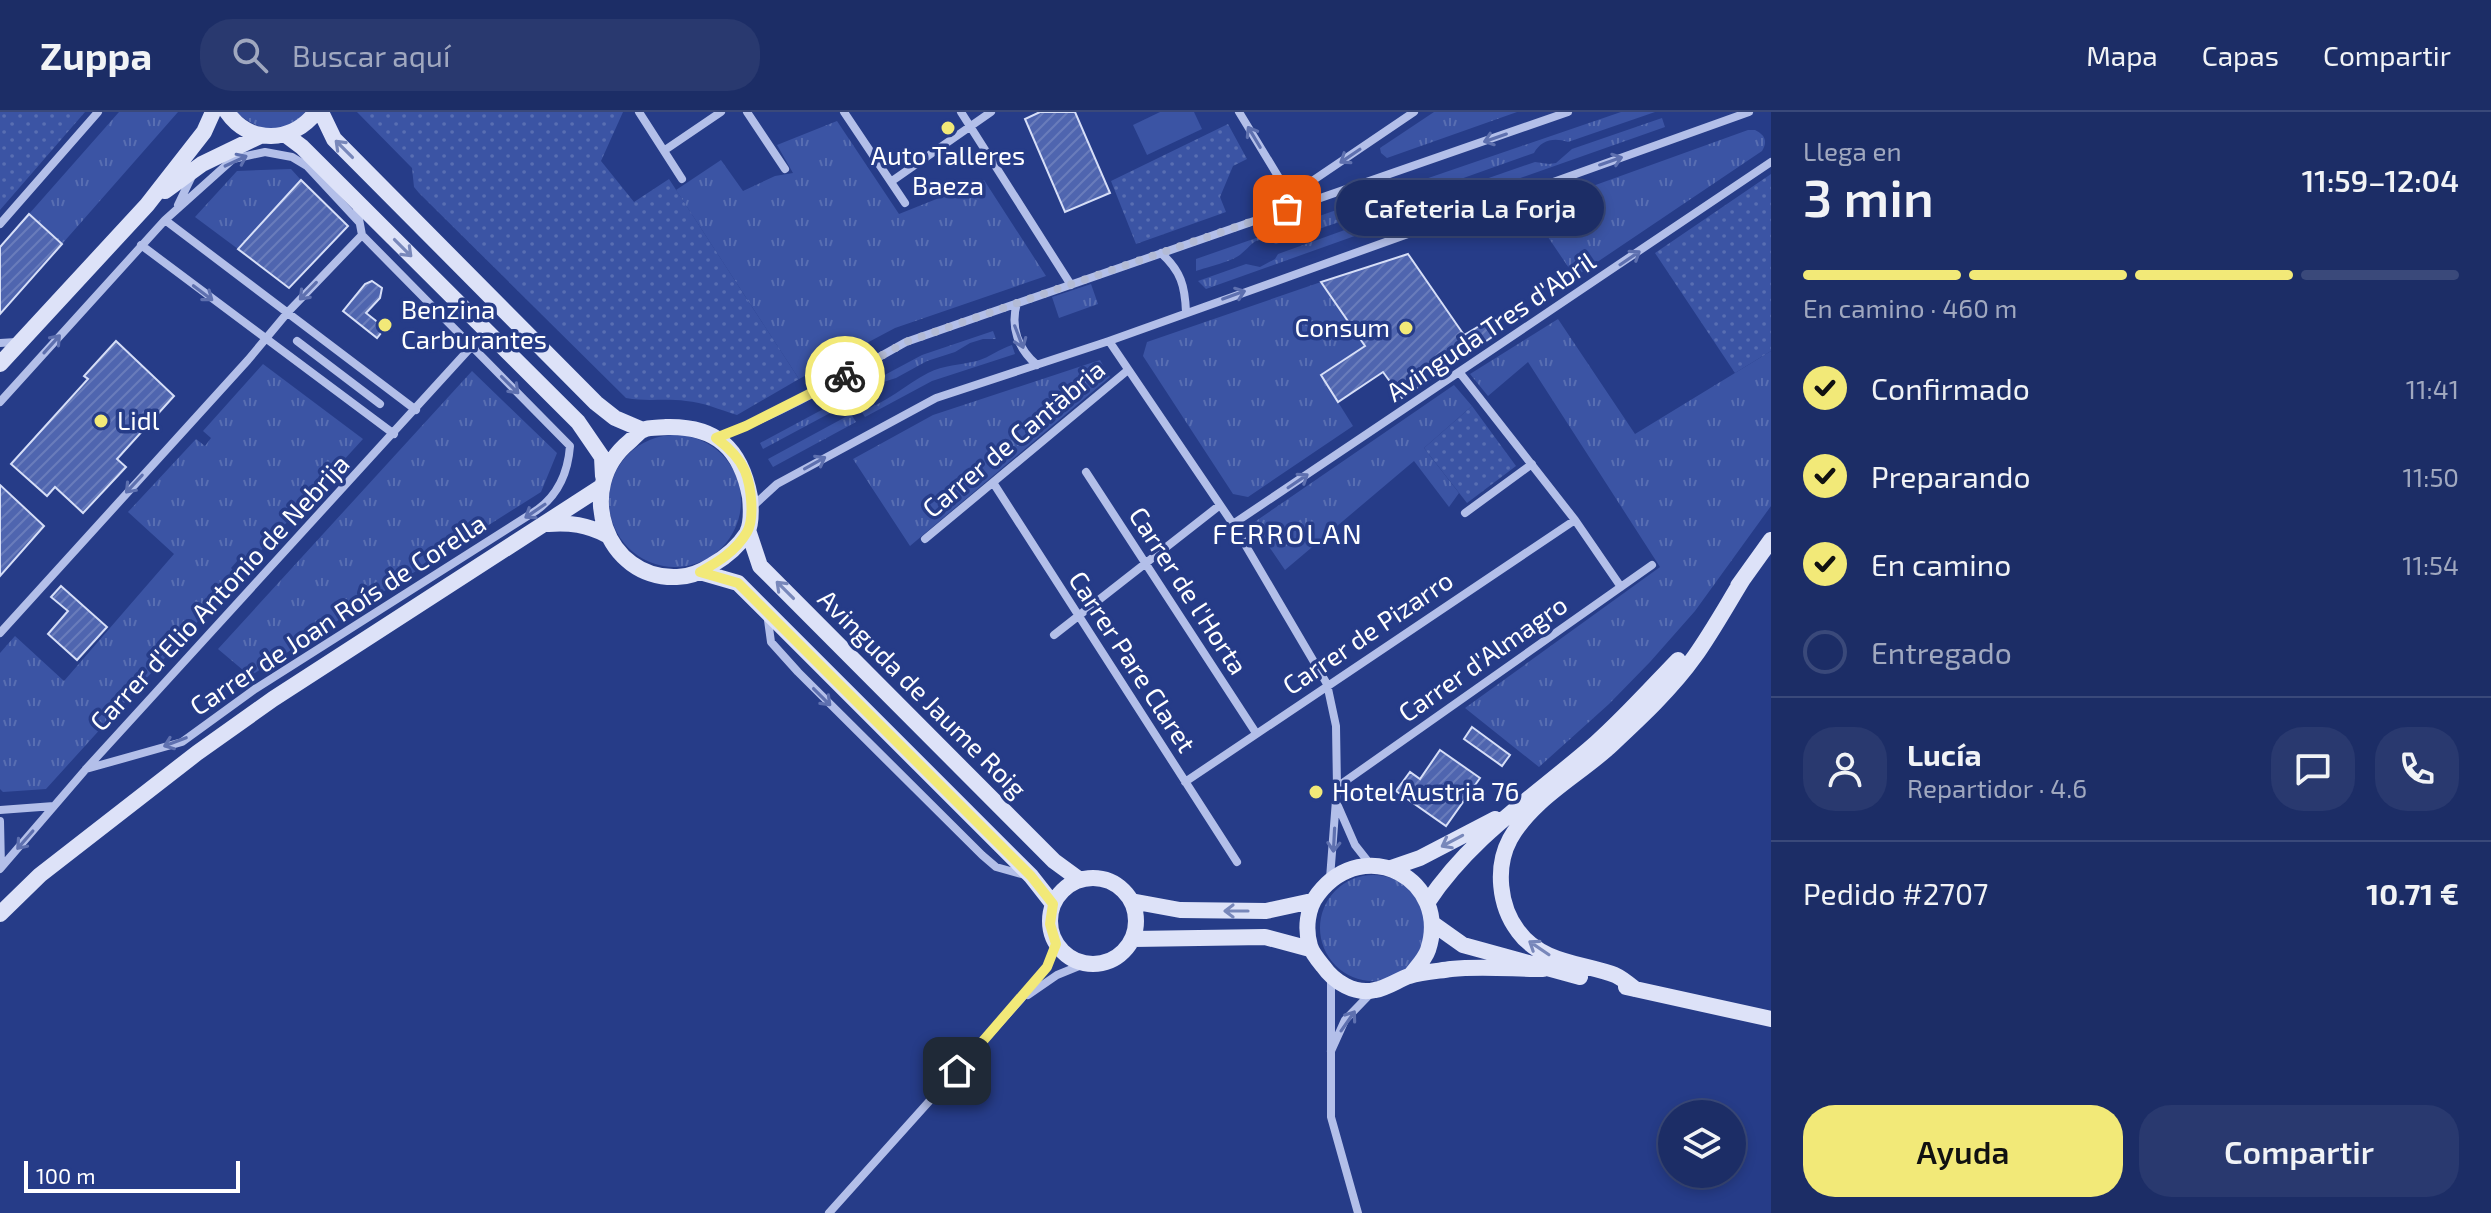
<!DOCTYPE html>
<html lang="es">
<meta charset="utf-8">
<style>
body{margin:0;font-family:"Exo 2",sans-serif;background:#29396f;color:#f1f3f6;height:100vh;display:flex;flex-direction:column;font-size:30px;white-space:nowrap}
*{box-sizing:border-box;margin:0}
p{font-size:26px;color:#a0a8bf}
.icon{flex:none;width:44px;height:44px;fill:none;stroke:currentColor;stroke-width:2;stroke-linecap:round;stroke-linejoin:round}
.map{position:relative;flex:1;overflow:hidden}
.side{display:flex;flex-direction:column;background:#1c2d66;width:720px}
.side>*{flex:none}
.controls{position:absolute;left:1658px;top:988px;display:grid;gap:16px}
.controls a{display:grid;place-items:center;width:88px;height:88px;border-radius:50%;background:#1c2d66;box-shadow:0 4px 12px #0003,0 0 0 2px #3a497a;font-size:40px}
.scale{position:absolute;left:24px;bottom:20px;width:216px;box-sizing:border-box;padding-left:8px;border:4px solid #fff;border-top:0;font-size:22px;line-height:28px;white-space:nowrap;color:#fff;-webkit-text-stroke:6px #263c88;paint-order:stroke}
.pin{position:absolute;display:grid;place-items:center;width:68px;height:68px;color:#fff;margin:-34px;border-radius:16px;box-shadow:0 4px 12px #0006}
.courier{position:absolute;display:grid;place-items:center;width:80px;height:80px;margin:-40px;border:6px solid #f2e978;border-radius:50%;background:#fff;color:#222;box-shadow:0 2px 10px #0007}
.bubble{position:absolute;height:56px;border-radius:28px;background:#1c2d66;box-shadow:0 4px 12px #0003,0 0 0 2px #3a497a;font-size:26px;font-weight:600;line-height:56px;text-align:center}
.head em{font-style:normal;font-weight:600}
.head div{display:flex;flex-direction:column-reverse}
.head{display:flex;align-items:center;justify-content:space-between;height:136px;padding:0 32px}
h1{font-size:52px;font-weight:600;line-height:60px}
.bar{display:grid;grid-template-columns:repeat(4,1fr);gap:12px 8px;align-content:center;height:96px;padding:0 32px}
.bar i{height:10px;border-radius:6px;background:#3a497a}
.bar .current{background:#f2e978}
.bar p{grid-column:span 4}
.line{display:flex;align-items:center;gap:20px;padding:0 32px;border-top:2px solid #3a497a}
.line div{flex:1}
.round{display:grid;place-items:center;flex:none;width:84px;height:84px;border-radius:32px;background:#29396f}
ol{padding:0 32px;list-style:none}
li{display:flex;align-items:center;gap:24px;height:88px}
li p{margin-inline-start:auto}
li .icon{padding:8px;border-radius:50%;background:#f2e978;color:#111;stroke-width:4}
li:last-child{color:#a0a8bf}
li i{width:44px;height:44px;border:4px solid #3a497a;border-radius:50%}
.cta{display:flex;gap:16px;margin-top:auto;padding:16px 32px}
.cta a{flex:1;height:92px;border-radius:32px;background:#f2e978;color:#111;font-size:32px;font-weight:600;line-height:92px;text-align:center}
.cta a+a{background:#29396f;color:#f1f3f6}
header{display:flex;align-items:center;gap:48px;box-sizing:border-box;height:112px;padding:0 40px;background:#1c2d66;border-bottom:2px solid #3a497a}
header strong{font-size:38px}
nav{display:flex;gap:44px;margin-inline-start:auto;font-size:28px}
.search{width:560px;height:72px;background:#29396f;display:flex;align-items:center;gap:20px;box-sizing:border-box;padding:0 28px;border-radius:32px;color:#a0a8bf;font-size:30px}
main{display:flex;flex:1;min-height:0}
.map>svg:first-child{display:block}
</style>
<header>
<strong>Zuppa</strong>
<div class="search"><svg class="icon" aria-label="search" viewBox="0 0 24 24"><circle cx="10" cy="10" r="6"/><path d="M15 15l6 6"/></svg>Buscar aquí</div>
<nav><a>Mapa</a><a>Capas</a><a>Compartir</a></nav>
</header>
<main>
<div class="map">
<svg width="1771" height="1101" viewBox="0 0 1771 1101">
<defs>
<pattern id="grass-tufts" width="24" height="20" patternUnits="userSpaceOnUse" patternTransform="scale(2)"><rect width="24" height="20" fill="#3b54a4"/><path d="M3 7l-1-3M5 7V3M7 7l1-3M15 17l-1-3M17 17v-4M19 17l1-3" fill="none" stroke="#586eb2"/></pattern>
<pattern id="park-dots" width="8" height="8" patternUnits="userSpaceOnUse" patternTransform="scale(2)"><rect width="8" height="8" fill="#3b54a4"/><path d="M2 2h.1M6 6h.1" fill="none" stroke="#586eb2" stroke-width="1.8" stroke-linecap="round"/></pattern>
<pattern id="building-hatch" width="6" height="6" patternUnits="userSpaceOnUse" patternTransform="scale(2)"><rect width="6" height="6" fill="#4f65af"/><path d="M-1 1l2-2M0 6l6-6M5 7l2-2" fill="none" stroke="#697cbb"/></pattern>
</defs>
<rect width="100%" height="100%" fill="#263c88"/>
<path fill="url(#grass-tufts)" d="M119,0H178L62,132L29,102Z
M236,0H305C283,26 258,19 236,0Z
M1434,0H1517L1387,46L1381,41L1380,36Z
M1621,0H1655L1568,30C1554,25 1541,28 1534,41L1410,85L1405,74Z
M1662,6L1665,15L1415,103L1411,93L1535,50L1549,52L1556,51L1572,37Z
M837,9L899,102L984,68L1046,164L895,216L799,267L676,78L721,48L743,79L775,64L793,61L777,33Z
M1748,18H1755C1765,23 1768,29 1762,39L1575,165L1529,97Z
M291,57L301,68L238,137L195,105L237,59Z
M1385,81L1388,93L1276,132C1254,123 1255,131 1241,142C1234,149 1207,155 1196,159V147Z
M1392,101L1394,110L1206,177L1198,169L1246,152L1260,155L1275,147L1278,142Z
M1321,170L1365,234L1321,263L1353,314L1248,385L1233,382L1143,244L1147,230Z
M1091,172L1098,192L1059,206L1052,185Z
M1558,207L1635,322L1771,239V394L1695,499L1650,550L1609,592L1539,655L1465,596L1660,455L1528,250L1488,284L1470,262Z
M993,219L996,227H983L970,231L955,240L927,249L896,266L874,273L854,287L851,281L922,243Z
M1012,233L1015,242L932,269L865,305L861,299C885,292 905,273 928,261C944,253 960,253 977,249C990,245 999,237 1012,233Z
M1100,248L1110,265L910,434L853,347L933,303Z
M263,252L363,327L246,455L238,448L231,456L239,464L46,677L3,680L0,677V541L15,524L64,569L174,442L128,400L196,327L205,334L211,326L203,319Z
M472,259L557,341L541,380L250,564L218,537Z
M1454,273L1472,294L1424,336L1459,381L1449,395L1414,349L1285,458L1253,411Z
M842,287L845,293L763,337L760,331Z
M851,302L856,310L773,355L768,347Z
M609 389a66 66 0 1 1 132 0a66 66 0 1 1-132 0Z
M1320 816a53 53 0 1 1 106 0a53 53 0 1 1-106 0Z"/>
<path fill="url(#park-dots)" d="M0,0H85L0,98Z
M357,0H623L601,49L634,90L669,67L799,267L737,303C720,298 703,290 686,289C665,286 647,290 626,286L419,81L414,75L412,56Z
M1228,12L1247,47L1233,54L1220,85L1226,100L1136,132L1111,69Z
M1771,62V239L1735,261L1655,141Z
M1472,294L1516,354L1467,391L1424,336Z"/>
<path fill="#3b54a4" d="M1160,0H1194L1202,17L1147,43L1133,13Z"/>
<path fill="url(#building-hatch)" stroke="#d6def7" stroke-width="2" d="M1040,0H1075L1110,81L1065,100L1025,7Z
M301,68L348,114L289,176L238,137Z
M29,102L62,132L0,202V135Z
M1408,142L1464,223L1486,210L1495,223L1402,286L1383,260L1338,290L1321,263L1365,234L1321,170Z
M372,169L382,176L380,186L366,201L385,216L377,226L343,199L365,172Z
M116,229L174,284L117,347L126,355L83,401L55,375L47,384L11,352L88,267L84,264Z
M0,373L44,414L0,464Z
M61,474L107,515L77,548L48,522L68,499L51,485Z
M1472,615L1510,643L1502,654L1464,627Z
M1440,638L1480,666L1446,714L1396,679L1410,660L1420,667Z"/>
<g fill="none" stroke-linecap="round" stroke-linejoin="round">
<path stroke="#b3bfe9" stroke-width="8" d="M639,0L682,67
M747,0L785,57
M844,0L905,91
M961,0L1071,173
M1239,0L1290,84L1303,92
M665,38L721,0
M892,69L991,0
M178,93L191,66
M1271,101L1290,84L1414,0
M165,108L416,298
M0,112L98,0
M141,133L394,322
M1161,141C1181,159 1185,174 1186,200
M1017,191C1010,215 1018,237 1037,253
M297,229L380,292
M1109,229L1233,412L1327,572L1336,614L1337,675L1330,766
M0,231L16,230
M1460,261L1575,408L1621,475
M0,290L165,108L233,47L265,40L292,45L307,54L359,110
M716,326C783,301 845,264 906,230L1568,0
M1086,360L1256,621
M994,372L1237,750
M752,395L777,372L936,286L1109,229L1749,0
M1465,401L1532,352
M1233,412L1771,50
M925,427L1128,258
M767,501L771,530L798,560L982,743L996,755L1025,763
M0,521L248,248L288,200L362,123
M1054,523L1220,393
M86,657L182,630L255,577L537,398C558,383 568,360 570,334L362,123L356,91
M1185,670L1575,408
M1337,675L1652,453
M1338,694L1355,733L1370,752
M0,698L54,694
M0,709L1,755
M0,757L86,657L472,234
M1331,866V1005L1358,1101
M1028,883L1057,863L1084,852
M1331,939L1345,908L1373,879
M829,1101L1021,887L1047,855L1056,832"/>
<path stroke="#dde2f8" stroke-width="16" d="M227,0C250,33 292,31 316,0
M321,0L334,27L596,291L615,306L643,318
M286,23L302,35L578,310L602,345L603,364
M165,79L202,52L260,24
M0,252L147,93L204,20L213,0
M667,315C717,314 741,337 750,385C751,395 752,411 747,421C738,435 726,445 712,453C701,460 690,465 677,465C605,468 574,375 629,330C633,327 638,320 643,318C649,315 660,316 667,315Z
M548,412C570,410 587,413 607,423
M748,418L760,454L1054,749L1080,768
M700,460L738,471L1031,764L1053,792
M1738,474L1771,428
M1391,756L1420,746L1495,707
M1050 809a43 43 0 1 1 86 0a43 43 0 1 1-86 0Z
M1131,789L1180,798L1266,799L1312,789
M1427,791C1472,723 1537,683 1596,631C1625,605 1651,576 1678,548
M0,802L40,763L197,641L273,587L601,375
M1432,811L1463,833L1580,865
M1133,827L1265,825L1310,837
M1411,863C1416,856 1425,847 1428,838C1451,768 1365,721 1318,782C1307,796 1305,817 1310,834C1312,841 1318,848 1323,854C1334,870 1355,883 1375,878C1387,876 1398,868 1409,864C1422,860 1438,859 1451,857C1481,854 1513,857 1543,857
M1626,875L1771,907
M1635,877C1629,872 1622,866 1615,863C1582,851 1541,851 1518,819C1499,794 1495,755 1510,727C1532,688 1574,666 1607,637C1637,609 1671,578 1695,544C1712,520 1727,493 1743,467"/>
</g>
<defs><path id="oneway-shaft" d="M-6 0H5M1.5-3L5.5 0L1.5 3" fill="none" stroke-width="1.6" stroke-linecap="round" stroke-linejoin="round" transform="scale(2)"/></defs>
<g stroke="#5e70af">
<use href="#oneway-shaft" transform="translate(1254 25) rotate(-121)"/>
<use href="#oneway-shaft" transform="translate(1495 26) rotate(161)"/>
<use href="#oneway-shaft" transform="translate(1350 44) rotate(146)"/>
<use href="#oneway-shaft" transform="translate(236 49) rotate(-25)"/>
<use href="#oneway-shaft" transform="translate(1611 49) rotate(-19)"/>
<use href="#oneway-shaft" transform="translate(1630 146) rotate(-34)"/>
<use href="#oneway-shaft" transform="translate(308 179) rotate(134)"/>
<use href="#oneway-shaft" transform="translate(203 181) rotate(37)"/>
<use href="#oneway-shaft" transform="translate(1234 183) rotate(-20)"/>
<use href="#oneway-shaft" transform="translate(1019 225) rotate(69)"/>
<use href="#oneway-shaft" transform="translate(52 232) rotate(-48)"/>
<use href="#oneway-shaft" transform="translate(510 273) rotate(45)"/>
<use href="#oneway-shaft" transform="translate(815 351) rotate(-29)"/>
<use href="#oneway-shaft" transform="translate(1298 369) rotate(-34)"/>
<use href="#oneway-shaft" transform="translate(134 372) rotate(133)"/>
<use href="#oneway-shaft" transform="translate(535 399) rotate(146)"/>
<use href="#oneway-shaft" transform="translate(822 585) rotate(45)"/>
<use href="#oneway-shaft" transform="translate(175 630) rotate(159)"/>
<use href="#oneway-shaft" transform="translate(25 728) rotate(131)"/>
<use href="#oneway-shaft" transform="translate(1334 728) rotate(93)"/>
<use href="#oneway-shaft" transform="translate(1348 909) rotate(-55)"/>
</g>
<g stroke="#7887ba">
<use href="#oneway-shaft" transform="translate(344 37) rotate(-135)"/>
<use href="#oneway-shaft" transform="translate(403 136) rotate(45)"/>
<use href="#oneway-shaft" transform="translate(785 478) rotate(-135)"/>
<use href="#oneway-shaft" transform="translate(1452 729) rotate(152)"/>
<use href="#oneway-shaft" transform="translate(1236 799) rotate(-180)"/>
<use href="#oneway-shaft" transform="translate(1539 836) rotate(-146)"/>
</g>
<g fill="none" stroke-linecap="round" stroke-linejoin="round">
<path stroke="#b3bbd5" stroke-width="8" stroke-dasharray="0 14.4" d="M845,264L906,230L1287,97"/>
<path stroke="#f2e978" stroke-width="10" d="M845,264L746,314L716,326C728,335 739,345 745,359C751,374 755,406 747,420C736,439 718,450 700,460L738,471L1031,764L1053,792L1050,812L1056,832L1047,855L957,959"/>
</g>
<g fill="#f2e978" stroke="#263c88" stroke-width="3">
<circle cx="948" cy="16" r="8"/>
<circle cx="385" cy="213" r="8"/>
<circle cx="1406" cy="216" r="8"/>
<circle cx="101" cy="309" r="8"/>
<circle cx="1316" cy="680" r="8"/>
</g>
<g text-anchor="middle" stroke-width="7" stroke-linejoin="round" paint-order="stroke">
<g font-size="26" fill="#fff" stroke="#263c88" text-anchor="start">
<text x="948" y="53" text-anchor="middle">Auto Talleres<tspan x="948" dy="30">Baeza</tspan></text>
<text x="401" y="207">Benzina<tspan x="401" dy="30">Carburantes</tspan></text>
<text x="1390" y="225" text-anchor="end">Consum</text>
<text x="117" y="318">Lidl</text>
<text x="1332" y="689">Hotel Austria 76</text>
</g>
<g font-size="26" fill="#fff" stroke="#263c88">
<text transform="translate(1491 215) rotate(-34)" y="9">Avinguda Tres d'Abril</text>
<text transform="translate(1014 327) rotate(-40)" y="9">Carrer de Cantàbria</text>
<text transform="translate(1188 479) rotate(57)" y="9">Carrer de l'Horta</text>
<text transform="translate(220 481) rotate(-47)" y="9">Carrer d'Elio Antonio de Nebrija</text>
<text transform="translate(338 503) rotate(-33)" y="9">Carrer de Joan Roís de Corella</text>
<text transform="translate(1368 521) rotate(-34)" y="9">Carrer de Pizarro</text>
<text transform="translate(1483 547) rotate(-35)" y="9">Carrer d'Almagro</text>
<text transform="translate(1132 550) rotate(57)" y="9">Carrer Pare Claret</text>
<text transform="translate(922 582) rotate(45)" y="9">Avinguda de Jaume Roig</text>
</g>
<g font-size="28" letter-spacing="2" fill="#fff" stroke="#263c88">
<text x="1288" y="432">FERROLAN</text>
</g>
</g>
</svg>
<div class="controls">
<a><svg class="icon" aria-label="layers" viewBox="0 0 24 24"><path d="M12 4l9 5-9 5-9-5zM3 14l9 5 9-5"/></svg></a>
</div>
<div class="scale">100 m</div>
<div class="pin" style="left:1287px;top:97px;background:#ea580c"><svg class="icon" aria-label="bag" viewBox="0 0 24 24"><path d="M5 8h14l-1 12H6zM9 8a3 3 0 0 1 6 0"/></svg></div>
<div class="pin" style="left:957px;top:959px;background:#1f2937"><svg class="icon" aria-label="home" viewBox="0 0 24 24"><path d="M3 11l9-7 9 7M6 9v11h12V9"/></svg></div>
<div class="courier" style="left:845px;top:264px"><svg class="icon" aria-label="bike" viewBox="0 0 24 24"><circle cx="6" cy="16" r="4"/><circle cx="18" cy="16" r="4"/><path d="M6 16l4-8h5l3 8M10 8l3 8H6M13 5h3"/></svg></div>
<div class="bubble" style="left:1336px;top:68px;width:268px">Cafeteria La Forja</div>
</div>
<section class="side">
<div class="head"><div><h1>3 min</h1><p>Llega en</p></div><em>11:59–12:04</em></div>
<div class="bar"><i class="current"></i><i class="current"></i><i class="current"></i><i></i><p>En camino · 460 m</p></div>
<ol>
<li><svg class="icon" aria-label="check" viewBox="0 0 24 24"><path d="M5 12l5 5 9-10"/></svg>Confirmado<p>11:41</p></li>
<li><svg class="icon" aria-label="check" viewBox="0 0 24 24"><path d="M5 12l5 5 9-10"/></svg>Preparando<p>11:50</p></li>
<li><svg class="icon" aria-label="check" viewBox="0 0 24 24"><path d="M5 12l5 5 9-10"/></svg>En camino<p>11:54</p></li>
<li><i></i>Entregado</li>
</ol>
<div class="line" style="height:144px"><a class="round"><svg class="icon" aria-label="person" viewBox="0 0 24 24"><circle cx="12" cy="8" r="4"/><path d="M4 21q1-7 8-7t8 7"/></svg></a><div><b>Lucía</b><p>Repartidor · 4.6</p></div><a class="round"><svg class="icon" aria-label="chat" viewBox="0 0 24 24"><path d="M4 5h16v11H9l-5 4z"/></svg></a><a class="round"><svg class="icon" aria-label="phone" viewBox="0 0 24 24"><path d="M5 4h4l2 5-3 2q2 4 5 5l2-3 5 2v4C11 20 4 13 5 4z"/></svg></a></div>
<div class="line" style="height:104px"><div>Pedido #2707</div><b>10.71 €</b></div>
<div class="cta"><a>Ayuda</a><a>Compartir</a></div>
</section>
</main>
